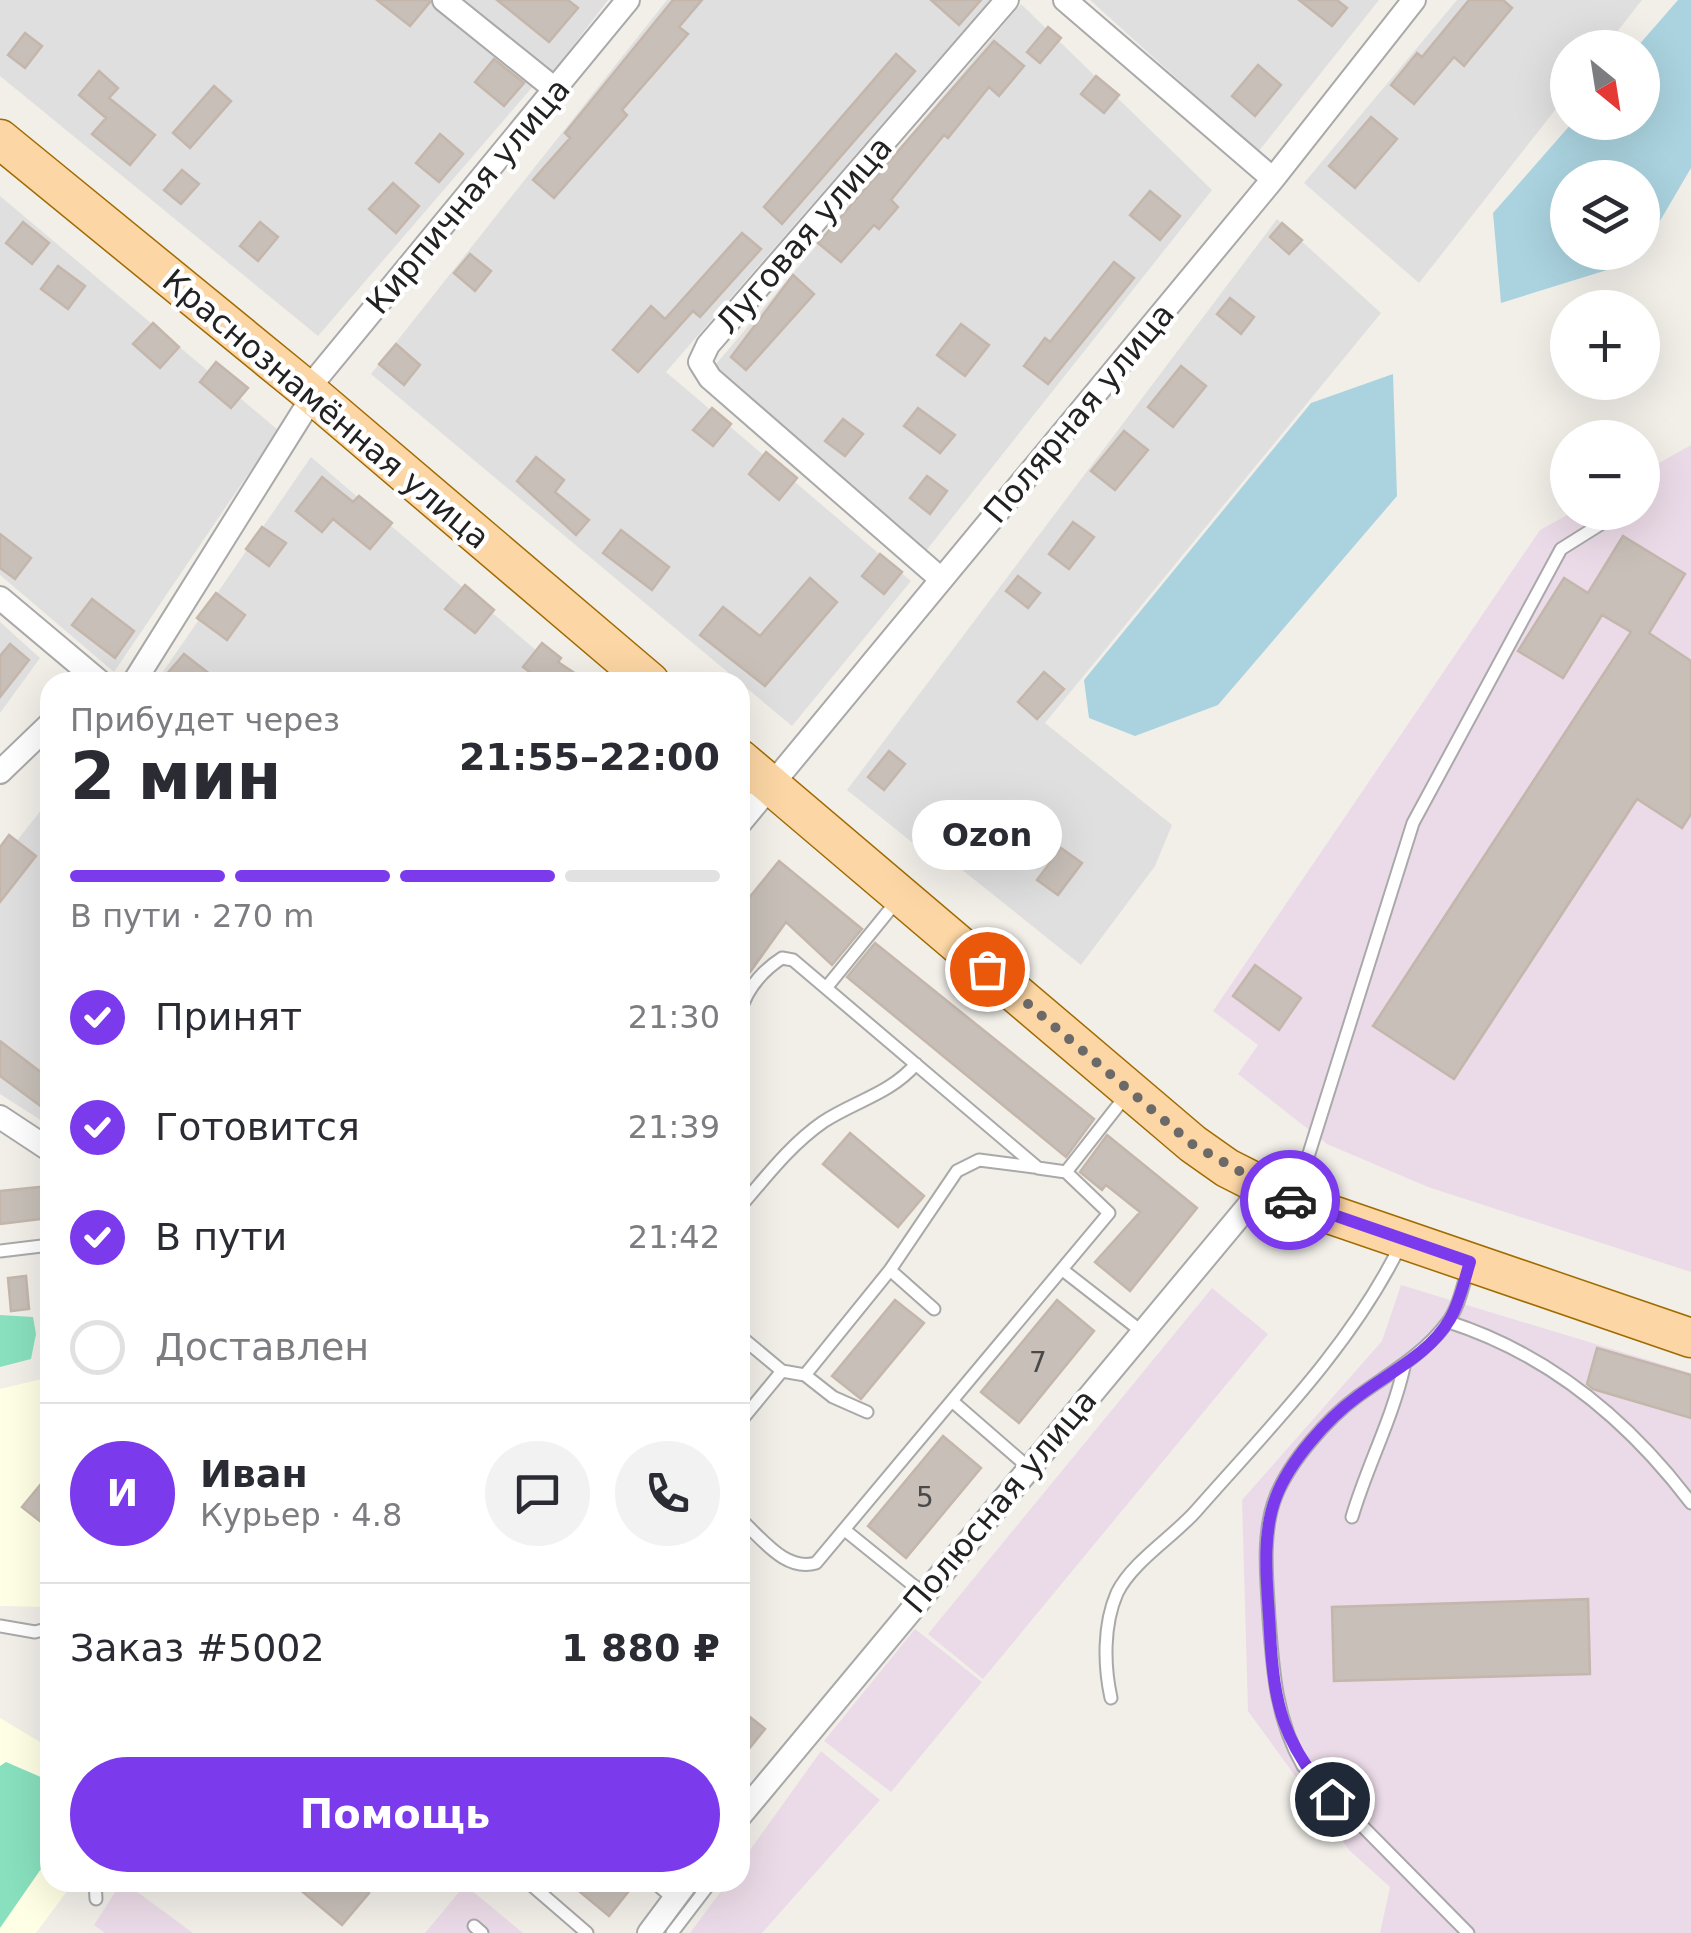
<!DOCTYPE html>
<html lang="ru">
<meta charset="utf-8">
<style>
body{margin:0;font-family:"DejaVu Sans",sans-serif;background:#f2f2f3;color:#2b2b33;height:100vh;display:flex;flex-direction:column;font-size:38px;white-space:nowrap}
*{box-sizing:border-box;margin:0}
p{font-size:32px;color:#7c7c81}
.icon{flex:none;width:55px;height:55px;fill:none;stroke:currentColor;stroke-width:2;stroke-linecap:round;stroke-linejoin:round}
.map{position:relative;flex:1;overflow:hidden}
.sheet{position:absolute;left:40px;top:672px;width:710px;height:1220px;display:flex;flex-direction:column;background:#fff;border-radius:30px;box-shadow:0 10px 40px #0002}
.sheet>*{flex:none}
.needle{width:65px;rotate:150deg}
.fabs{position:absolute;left:1550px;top:30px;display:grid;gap:20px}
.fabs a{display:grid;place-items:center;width:110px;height:110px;border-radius:50%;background:#fff;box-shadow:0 10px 40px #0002;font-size:50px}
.pin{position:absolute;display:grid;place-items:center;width:85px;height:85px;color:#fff;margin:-42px;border:5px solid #fff;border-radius:50%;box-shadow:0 2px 10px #0007}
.courier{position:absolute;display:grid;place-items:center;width:100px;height:100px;margin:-50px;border:8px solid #7c3aed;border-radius:50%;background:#fff;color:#222;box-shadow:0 2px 12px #0007}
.bubble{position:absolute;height:70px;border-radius:35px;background:#fff;box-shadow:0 10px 40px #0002;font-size:32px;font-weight:600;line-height:70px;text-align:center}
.summary em{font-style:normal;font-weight:600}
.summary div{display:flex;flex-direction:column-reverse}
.summary{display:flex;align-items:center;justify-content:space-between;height:170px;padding:0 30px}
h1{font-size:65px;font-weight:600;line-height:75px}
.bar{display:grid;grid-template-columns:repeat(4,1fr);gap:15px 10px;align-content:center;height:120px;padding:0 30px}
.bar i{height:12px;border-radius:8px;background:#e1e1e2}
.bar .current{background:#7c3aed}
.bar p{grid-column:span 4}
.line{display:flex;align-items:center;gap:25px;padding:0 30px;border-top:2px solid #e1e1e2}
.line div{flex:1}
.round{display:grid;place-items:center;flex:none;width:105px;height:105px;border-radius:52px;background:#f2f2f3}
ol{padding:0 30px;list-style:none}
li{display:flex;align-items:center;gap:30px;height:110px}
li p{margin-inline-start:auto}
li .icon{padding:10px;border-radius:50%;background:#7c3aed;color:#fff;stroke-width:4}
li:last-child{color:#7c7c81}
li i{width:55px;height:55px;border:5px solid #e1e1e2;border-radius:50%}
.primary-button{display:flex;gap:20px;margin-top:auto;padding:20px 30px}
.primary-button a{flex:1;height:115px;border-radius:60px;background:#7c3aed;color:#fff;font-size:40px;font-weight:600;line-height:115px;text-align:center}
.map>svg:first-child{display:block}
</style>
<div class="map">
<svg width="1691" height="1933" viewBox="0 0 1691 1933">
<rect width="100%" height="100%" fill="#f2efe9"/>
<path fill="#e0dfdf" d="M0,0H431L535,84L318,336L0,76Z
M459,0H608L551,75Z
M667,0H990L666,372L911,581L792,726L371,374Z
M1090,0H1379L1258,152Z
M1457,0H1642L1605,47L1568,48L1567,95L1419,283L1304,183Z
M1021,4L1212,190L925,552L711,370Z
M0,196L278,430L114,672L0,575Z
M1277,219L1381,313L1045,723L1172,825L1155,866L1081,965L936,849L929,856L847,790Z
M311,457L573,682H156Z
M0,622L40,658L0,713Z
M50,799V1126L0,1094V862Z"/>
<path fill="#ebdbe8" d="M1691,445V1272L1428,1187L1327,1144L1238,1074L1258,1045L1213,1011L1540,530L1571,513L1642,512L1643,472Z
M1401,1285L1691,1373V1933H1380L1390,1887L1349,1850L1248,1711L1242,1500L1382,1341Z
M1212,1288L1268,1334L983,1679L928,1634Z
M915,1629L982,1682L891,1792L824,1741Z
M821,1751L880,1800L762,1933H690L727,1883L740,1882V1864Z
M121,1883H125L193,1933H105L94,1925Z
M465,1885L523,1933H425Z"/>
<path fill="#ffffe5" d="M50,1377V1607L0,1606V1389Z
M0,1718L50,1748V1882L73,1883L36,1933H0Z"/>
<path fill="#88e0be" d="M0,1315L33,1317L36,1334L31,1359L0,1367Z
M6,1762L50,1781V1856L0,1928V1766Z"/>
<path fill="#aad3df" d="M1678,0H1691V168L1643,250L1642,178H1568V252L1641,253L1636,261L1501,303L1493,213L1572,123L1642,122V48L1637,47Z
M1393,374L1397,496L1218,705L1135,736L1089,718L1084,680L1311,403Z"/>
<path fill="#c7bfb8" stroke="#c4b6ab" stroke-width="2.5" d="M377,0H429L430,2L410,26Z
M497,0H568L578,8L549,42Z
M673,0H702L679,27L688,34L622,110L627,115L554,198L533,180L570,138L565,133Z
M931,0H981L959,25Z
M1299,0H1337L1347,8L1332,26Z
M1469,0H1503L1512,8L1464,66L1454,57L1414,104L1391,85L1417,53L1422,57Z
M1048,27L1061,38L1040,63L1027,52Z
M25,33L42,46L25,68L8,55Z
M994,41L1024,66L999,96L989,87L948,138L944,135L891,200L898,207L879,229L874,225L841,262L818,243Z
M896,54L915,71L782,224L764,207Z
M494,59L524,83L504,106L475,82Z
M1258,65L1281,85L1255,116L1232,96Z
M99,71L118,88L109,98L155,135L130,165L92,134L106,118L79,95Z
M1096,76L1119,95L1104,113L1081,94Z
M214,86L231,101L190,148L173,133Z
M1371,117L1397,139L1355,188L1329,166Z
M440,134L463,154L439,182L416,163Z
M182,170L199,184L181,204L164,190Z
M393,183L419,206L396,233L369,209Z
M1150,191L1180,216L1160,240L1130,215Z
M23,222L49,243L32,264L6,243Z
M260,222L278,237L258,261L240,246Z
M1282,223L1302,240L1289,254L1270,237Z
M742,233L761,249L700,317L693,311L638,372L613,350L651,306L665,319Z
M470,254L491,271L475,291L454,273Z
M1114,262L1134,278L1048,384L1024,366L1045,338L1050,342Z
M58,266L85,286L68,309L41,289Z
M793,275L814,294L746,370L731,357Z
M1230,298L1254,317L1241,334L1217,314Z
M153,323L179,347L160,368L133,344Z
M961,324L989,345L965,376L937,355Z
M396,344L420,365L404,385L379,364Z
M216,362L248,388L231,408L200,382Z
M1181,366L1206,386L1173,427L1148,407Z
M712,408L731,424L713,446L693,430Z
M918,408L955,435L940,453L904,426Z
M843,419L863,434L845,456L825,441Z
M1124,431L1148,450L1115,490L1091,471Z
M766,452L797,478L779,500L749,474Z
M536,457L564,480L555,492L589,520L576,535L517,481Z
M927,476L947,491L930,514L910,498Z
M322,477L353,502L359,496L392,523L370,549L333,519L322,532L296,511Z
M1073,522L1094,537L1069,569L1049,554Z
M262,527L286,543L269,566L246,549Z
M621,530L669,567L652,590L603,553Z
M0,534L31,558L15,579L0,568Z
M1623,536L1685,574L1649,633L1691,661V814L1682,828L1637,799L1454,1079L1373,1026L1631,632L1602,615L1563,678L1518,651L1564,578L1588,593Z
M880,554L902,572L884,594L862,576Z
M1018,576L1040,593L1028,608L1006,591Z
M810,578L837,602L765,686L700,635L723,607L760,636Z
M465,585L494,610L475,633L445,609Z
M216,593L245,615L227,640L197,618Z
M92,599L134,631L115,658L72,625Z
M542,643L561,658L558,662L588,682H543L523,667Z
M10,644L29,660L0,697V656Z
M184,654L220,682H160Z
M1044,672L1064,689L1037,719L1018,702Z
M889,751L905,764L884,790L868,777Z
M963,821L980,834L966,853L949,840Z
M9,835L36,856L0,902V847Z
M1061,848L1082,863L1058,895L1037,880Z
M779,861L862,929L832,965L786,922L740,986V909Z
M875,943L1094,1119L1066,1157L847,977Z
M1255,965L1301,998L1279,1030L1233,996Z
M0,1041L50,1079V1113L0,1076Z
M850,1133L924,1196L898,1227L823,1164Z
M1107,1135L1197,1208L1130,1291L1095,1262L1140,1212L1106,1185L1102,1190L1080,1172Z
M50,1186V1218L0,1224V1191Z
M26,1276L29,1309L11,1311L8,1278Z
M895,1300L924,1323L861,1399L832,1376Z
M1057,1300L1094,1331L1019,1423L981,1392Z
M1597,1348L1691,1375V1418L1593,1389L1587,1384Z
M943,1436L981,1468L906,1558L868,1526Z
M50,1473V1529L22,1507Z
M1588,1599L1590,1674L1334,1681L1332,1607Z
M740,1709L765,1729L740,1760Z
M291,1882H357L369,1893L342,1925Z
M568,1882H636L609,1916Z"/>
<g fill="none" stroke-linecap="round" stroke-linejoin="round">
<defs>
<path id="service" d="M826,988L896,902
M740,1012C747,989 762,971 782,958L793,960L1038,1168L1066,1172L1109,1213L816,1563C785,1572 762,1538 740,1519
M740,1142L741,1143
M1066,1172L1128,1093
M1295,1198L1413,823L1561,549L1620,512
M740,1207C766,1177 790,1145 823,1122C855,1101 890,1094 916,1064
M0,1251L50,1245
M890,1270L934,1309
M1064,1271L1141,1331
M1449,1322C1548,1354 1628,1420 1691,1503
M740,1336L782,1371L805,1375L833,1397L867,1412
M805,1375L890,1270L957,1171L979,1160L1034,1167
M952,1401L1028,1467
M740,1422L782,1371
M1352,1517C1367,1466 1392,1420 1404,1367
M846,1531L924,1594
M0,1626L35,1632L50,1628
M1111,1698C1104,1666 1103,1625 1117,1593C1132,1562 1173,1537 1196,1511C1269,1428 1351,1346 1400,1246
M95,1882L96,1899
M528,1882L587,1933
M654,1882L674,1899
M474,1926L482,1933
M672,1933L711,1882
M1468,1933L1303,1766C1276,1719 1273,1672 1269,1618C1267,1580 1261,1533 1276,1496C1290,1461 1328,1418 1358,1396C1390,1373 1423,1355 1447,1323C1459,1308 1463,1284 1469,1266"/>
<path id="minor" d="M444,0L556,90
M1065,0L1273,179
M307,390L628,0
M941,579L710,378L700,362L708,345L1007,0
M0,598L100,682
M134,682L313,396
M0,772L50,724
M740,823L1273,179L1414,0
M0,1117L50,1150
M740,1816L1263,1188
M649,1933L687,1882"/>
<path id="primary" d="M0,139L307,390L650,682
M740,759L1193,1144L1227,1168L1294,1202L1691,1338"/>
</defs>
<use href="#service" stroke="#a9a9a9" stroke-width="15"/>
<use href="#minor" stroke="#a9a9a9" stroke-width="26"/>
<use href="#primary" stroke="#a06b00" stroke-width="41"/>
<use href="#service" stroke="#fff" stroke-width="11"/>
<use href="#minor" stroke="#fff" stroke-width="22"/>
<use href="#primary" stroke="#fcd6a4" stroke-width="38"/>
</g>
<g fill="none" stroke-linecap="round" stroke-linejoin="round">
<path stroke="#6b6a68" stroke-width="10" stroke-dasharray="0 18" d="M987,969L1192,1144L1290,1200"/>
<path stroke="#7c3aed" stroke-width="12" d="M1290,1200L1470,1262C1464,1281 1460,1302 1450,1319C1429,1355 1388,1373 1357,1397C1327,1419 1289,1462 1276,1497C1260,1538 1268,1590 1270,1633C1274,1706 1283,1743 1332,1799"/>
</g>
<g text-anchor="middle" stroke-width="9" stroke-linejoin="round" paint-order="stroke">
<g font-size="28" fill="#4b4948">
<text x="1038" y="1372">7</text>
<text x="925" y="1507">5</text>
</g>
<g font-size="32" fill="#222" stroke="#fff">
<text transform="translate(468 196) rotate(-50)" y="11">Кирпичная улица</text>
<text transform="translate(804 235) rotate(-49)" y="11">Луговая улица</text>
<text transform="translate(326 409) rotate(40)" y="11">Краснознамённая улица</text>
<text transform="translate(1079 413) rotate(-50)" y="11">Полярная улица</text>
<text transform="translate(1000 1501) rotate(-50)" y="11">Полюсная улица</text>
</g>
</g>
</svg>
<div class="fabs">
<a><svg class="needle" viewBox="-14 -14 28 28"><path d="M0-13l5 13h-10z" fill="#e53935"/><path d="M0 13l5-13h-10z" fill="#7c7c81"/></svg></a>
<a><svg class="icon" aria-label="layers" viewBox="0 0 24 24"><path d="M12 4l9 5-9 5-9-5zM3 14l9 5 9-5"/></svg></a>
<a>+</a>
<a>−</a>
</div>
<div class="pin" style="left:987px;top:969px;background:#ea580c"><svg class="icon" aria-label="bag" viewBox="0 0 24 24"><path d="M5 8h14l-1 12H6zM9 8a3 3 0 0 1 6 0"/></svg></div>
<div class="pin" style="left:1332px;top:1799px;background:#1f2937"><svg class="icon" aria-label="home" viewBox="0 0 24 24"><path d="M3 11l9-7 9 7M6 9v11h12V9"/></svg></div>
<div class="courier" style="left:1290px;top:1200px"><svg class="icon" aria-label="car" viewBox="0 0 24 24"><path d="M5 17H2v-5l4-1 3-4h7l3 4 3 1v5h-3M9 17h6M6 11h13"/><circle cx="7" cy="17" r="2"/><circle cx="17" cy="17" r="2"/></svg></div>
<div class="bubble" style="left:912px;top:800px;width:150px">Ozon</div>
<section class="sheet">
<div class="summary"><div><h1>2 мин</h1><p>Прибудет через</p></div><em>21:55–22:00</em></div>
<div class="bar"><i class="current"></i><i class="current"></i><i class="current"></i><i></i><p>В пути · 270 m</p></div>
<ol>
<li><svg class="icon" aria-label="check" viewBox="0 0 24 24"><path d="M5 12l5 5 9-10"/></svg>Принят<p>21:30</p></li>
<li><svg class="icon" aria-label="check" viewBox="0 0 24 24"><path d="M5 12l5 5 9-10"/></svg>Готовится<p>21:39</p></li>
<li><svg class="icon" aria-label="check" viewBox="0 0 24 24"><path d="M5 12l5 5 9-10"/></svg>В пути<p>21:42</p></li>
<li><i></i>Доставлен</li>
</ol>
<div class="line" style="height:180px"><b class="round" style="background:#7c3aed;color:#fff">И</b><div><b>Иван</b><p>Курьер · 4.8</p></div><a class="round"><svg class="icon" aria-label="chat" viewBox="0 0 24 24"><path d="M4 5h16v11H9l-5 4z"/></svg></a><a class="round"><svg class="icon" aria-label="phone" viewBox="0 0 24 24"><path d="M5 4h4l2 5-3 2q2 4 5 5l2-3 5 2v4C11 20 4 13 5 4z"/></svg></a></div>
<div class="line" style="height:130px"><div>Заказ #5002</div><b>1 880 ₽</b></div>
<div class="primary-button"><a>Помощь</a></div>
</section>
</div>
